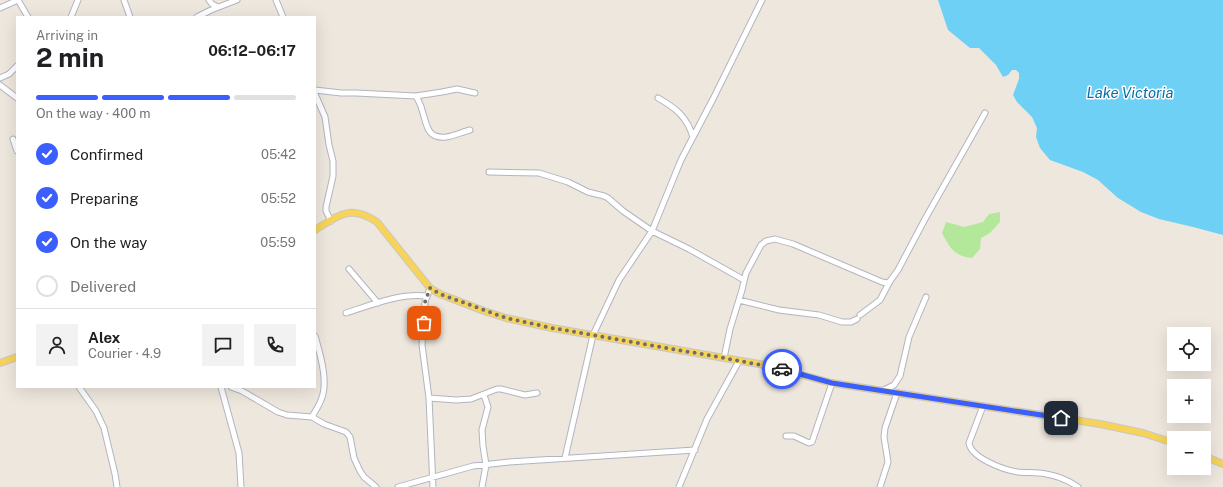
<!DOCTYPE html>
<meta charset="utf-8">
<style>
body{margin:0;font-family:"Public Sans",sans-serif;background:#f2f2f2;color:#202124;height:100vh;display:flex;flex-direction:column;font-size:15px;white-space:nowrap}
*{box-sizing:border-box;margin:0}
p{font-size:13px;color:#757577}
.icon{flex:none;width:22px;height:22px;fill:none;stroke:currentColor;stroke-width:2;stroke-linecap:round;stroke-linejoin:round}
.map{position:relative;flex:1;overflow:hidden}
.side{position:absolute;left:16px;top:16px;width:300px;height:372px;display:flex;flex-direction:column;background:#fff;border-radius:0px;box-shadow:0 4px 16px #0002}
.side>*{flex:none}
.buttons{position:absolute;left:1167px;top:327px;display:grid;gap:8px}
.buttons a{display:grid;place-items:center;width:44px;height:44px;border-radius:0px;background:#fff;box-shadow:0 4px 16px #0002;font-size:20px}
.pin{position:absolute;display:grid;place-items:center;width:34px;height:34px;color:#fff;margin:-17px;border-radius:8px;box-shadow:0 2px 6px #0006}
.courier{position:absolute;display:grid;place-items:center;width:40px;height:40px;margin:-20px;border:3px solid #3b5fff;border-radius:50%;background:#fff;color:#222;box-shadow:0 1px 5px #0007}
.summary em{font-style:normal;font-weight:700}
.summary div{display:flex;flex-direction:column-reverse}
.summary{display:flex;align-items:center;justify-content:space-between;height:68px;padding:0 20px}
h1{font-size:26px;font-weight:700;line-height:30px}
.bar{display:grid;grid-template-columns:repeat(4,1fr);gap:6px 4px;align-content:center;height:48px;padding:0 20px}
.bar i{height:5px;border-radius:3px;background:#e0e0e0}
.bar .active{background:#3b5fff}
.bar p{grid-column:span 4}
.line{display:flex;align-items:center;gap:10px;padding:0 20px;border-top:1px solid #e0e0e0}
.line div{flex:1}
.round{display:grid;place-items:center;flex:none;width:42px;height:42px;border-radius:0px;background:#f2f2f2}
ol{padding:0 20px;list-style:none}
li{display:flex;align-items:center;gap:12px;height:44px}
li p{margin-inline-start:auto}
li .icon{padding:4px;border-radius:50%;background:#3b5fff;color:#fff;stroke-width:4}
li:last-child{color:#757577}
li i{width:22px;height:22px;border:2px solid #e0e0e0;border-radius:50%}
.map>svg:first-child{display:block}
</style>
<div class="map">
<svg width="1223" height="487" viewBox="0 0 1223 487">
<rect width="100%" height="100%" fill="#eee7de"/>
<path fill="#b3e799" d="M1000,212V222L990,233L981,238L980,249L972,258C954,256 950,248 942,233L946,222L964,227L983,222L989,214Z"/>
<path fill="#6dd0f4" d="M938,0H1223V235L1193,227L1159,219L1141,212L1118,198L1098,180L1083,172L1050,160L1040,148L1036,137L1037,128L1032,117L1017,102L1013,95L1019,79V73L1016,70H1012L1008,75L1003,77L996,65L979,48H970L948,30Z"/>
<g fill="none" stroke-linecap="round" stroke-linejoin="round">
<defs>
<path id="minor" d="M124,0L130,17
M209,0L212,4L216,6
M276,0L283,17
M0,8L18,0L28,17
M71,17L78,0
M197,17L211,10L237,0
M0,78L9,74L17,66
M0,85L17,98
M315,90L341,93H356L416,96L442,92L457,89L475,93
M315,94L325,117L329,145L333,161V176L326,207V211L331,221
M416,96C418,100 421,105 422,110C427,124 426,139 446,137C454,136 462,132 470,130
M658,98C676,108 687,117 693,137
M13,139L17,151
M489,172L539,173L568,182L588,192L604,196L608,198L623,211L652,231L689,249L744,280
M349,269L378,303
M430,288L425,302L422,345L429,398L433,487
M739,300L779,310L819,315L842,322H851L857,319
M346,313C371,305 400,293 426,296
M860,315L880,300L890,281
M724,358L730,329L742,290L746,273L761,245L766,241L775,239L793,244L882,282L887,283L890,281L898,270L925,219L985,113
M79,387L96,411L104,428L115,474L117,487
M221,387L239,453L241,487
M231,387L242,391L278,412L287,415L312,417L324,424L346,432L350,437L354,458L360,471L364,477L376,487
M882,391L894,385L900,376L909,337L926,297
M429,398L456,400L471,399L497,389H501L525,395L537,393
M983,406L969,443C971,458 1004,470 1018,472C1027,473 1037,472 1046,474C1058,476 1068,480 1078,487
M312,417C315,411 319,406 321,400C329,382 320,354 315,336
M786,436H794L809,443L812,442L832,383
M565,458L593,335L619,280L652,231L681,160L713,99L762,0
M398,487L473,466L509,462L695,450
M482,487L486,465L483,446L482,430L488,407L484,395
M679,487L707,419L739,361
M880,487L888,462L884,437L885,428L897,393"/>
<path id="major" d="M315,230C339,215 351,204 377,222L430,288L440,294L484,311L506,318L552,328L765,365L832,383L1100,424L1143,433L1174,443
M0,363L17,357
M1204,456L1223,464"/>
</defs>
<use href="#minor" stroke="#b2b5c0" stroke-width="7"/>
<use href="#major" stroke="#c8c8c8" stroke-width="8"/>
<use href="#minor" stroke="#fff" stroke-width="5"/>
<use href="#major" stroke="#f7d35a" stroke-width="6"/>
</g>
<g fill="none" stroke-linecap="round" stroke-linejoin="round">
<path stroke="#706d6a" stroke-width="4" stroke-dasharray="0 7.2" d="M424,323L425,302L430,288L440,294L506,318L552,328L724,358L782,369"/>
<path stroke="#3b5fff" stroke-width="5" d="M782,369L832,383L1061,418"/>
</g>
<g text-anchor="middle" stroke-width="3" stroke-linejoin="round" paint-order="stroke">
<g font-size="15" font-style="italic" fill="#076fa5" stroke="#fff">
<text x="1130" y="98">Lake Victoria</text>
</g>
</g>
</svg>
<div class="buttons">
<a><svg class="icon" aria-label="locate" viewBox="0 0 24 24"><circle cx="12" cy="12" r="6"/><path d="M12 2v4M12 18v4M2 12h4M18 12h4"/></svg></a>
<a>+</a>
<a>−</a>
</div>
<div class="pin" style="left:424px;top:323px;background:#ea580c"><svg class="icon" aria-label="bag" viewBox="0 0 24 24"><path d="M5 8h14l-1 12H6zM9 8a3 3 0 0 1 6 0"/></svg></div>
<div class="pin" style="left:1061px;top:418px;background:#1f2937"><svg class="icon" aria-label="home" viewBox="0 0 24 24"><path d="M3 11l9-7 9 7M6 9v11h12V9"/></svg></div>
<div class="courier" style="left:782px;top:369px"><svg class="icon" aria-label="car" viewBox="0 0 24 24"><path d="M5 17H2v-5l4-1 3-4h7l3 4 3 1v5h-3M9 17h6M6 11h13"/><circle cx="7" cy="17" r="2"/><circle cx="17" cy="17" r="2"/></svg></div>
<section class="side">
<div class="summary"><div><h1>2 min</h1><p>Arriving in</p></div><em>06:12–06:17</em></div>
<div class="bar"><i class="active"></i><i class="active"></i><i class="active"></i><i></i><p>On the way · 400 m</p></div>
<ol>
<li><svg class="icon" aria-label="check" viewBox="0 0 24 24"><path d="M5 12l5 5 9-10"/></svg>Confirmed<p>05:42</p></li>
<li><svg class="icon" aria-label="check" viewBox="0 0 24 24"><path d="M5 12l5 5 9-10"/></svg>Preparing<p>05:52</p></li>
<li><svg class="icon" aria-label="check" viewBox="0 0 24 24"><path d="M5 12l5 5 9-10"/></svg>On the way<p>05:59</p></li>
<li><i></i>Delivered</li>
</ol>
<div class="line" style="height:72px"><a class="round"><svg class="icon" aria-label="person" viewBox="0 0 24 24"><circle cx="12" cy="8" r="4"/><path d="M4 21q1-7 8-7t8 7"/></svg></a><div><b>Alex</b><p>Courier · 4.9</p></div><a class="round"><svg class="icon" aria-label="chat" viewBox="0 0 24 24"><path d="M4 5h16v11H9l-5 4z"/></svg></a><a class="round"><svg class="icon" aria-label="phone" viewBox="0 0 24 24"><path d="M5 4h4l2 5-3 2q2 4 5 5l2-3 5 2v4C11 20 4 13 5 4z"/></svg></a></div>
</section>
</div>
